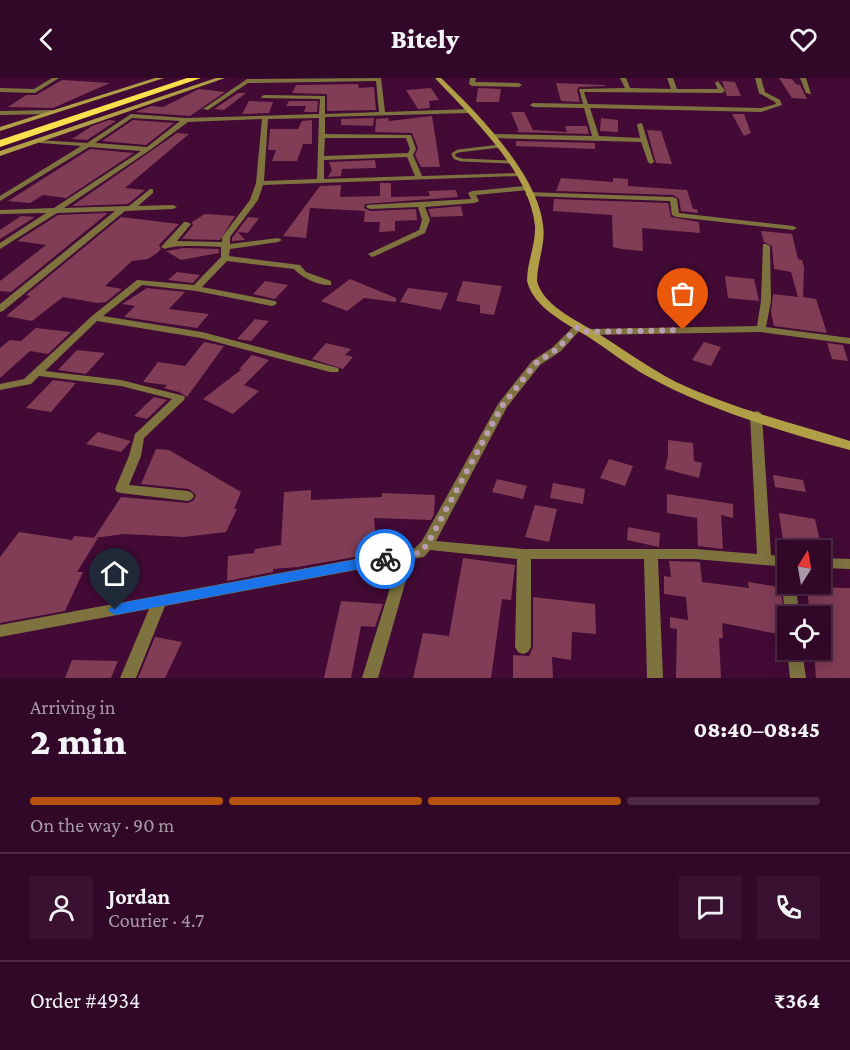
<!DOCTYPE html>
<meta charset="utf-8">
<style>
body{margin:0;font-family:"Crimson Pro",serif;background:#3a1130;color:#f1f3f6;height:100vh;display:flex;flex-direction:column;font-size:22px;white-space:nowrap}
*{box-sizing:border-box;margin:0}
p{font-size:20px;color:#a89aa8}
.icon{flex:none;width:33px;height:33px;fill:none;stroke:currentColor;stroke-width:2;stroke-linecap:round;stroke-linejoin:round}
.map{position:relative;height:600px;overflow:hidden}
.side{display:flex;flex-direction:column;background:#320828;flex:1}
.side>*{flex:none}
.needle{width:39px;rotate:11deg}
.fabs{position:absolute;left:777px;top:462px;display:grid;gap:12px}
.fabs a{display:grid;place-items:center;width:54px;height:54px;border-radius:0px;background:#320828;box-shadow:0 3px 15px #0003,0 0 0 2px #4d2945;font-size:30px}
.pin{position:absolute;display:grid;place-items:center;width:51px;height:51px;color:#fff;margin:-62px -26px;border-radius:50% 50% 50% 0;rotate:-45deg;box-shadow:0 0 6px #0007}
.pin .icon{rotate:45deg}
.courier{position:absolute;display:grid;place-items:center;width:60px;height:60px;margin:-30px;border:4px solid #1a73e8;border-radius:50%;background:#fff;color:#222;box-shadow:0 2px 8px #0007}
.head em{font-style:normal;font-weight:800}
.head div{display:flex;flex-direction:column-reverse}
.head{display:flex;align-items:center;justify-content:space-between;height:102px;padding:0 30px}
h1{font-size:39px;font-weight:800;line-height:45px}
.bar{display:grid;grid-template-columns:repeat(4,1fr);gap:9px 6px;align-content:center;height:72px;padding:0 30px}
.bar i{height:8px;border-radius:4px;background:#4d2945}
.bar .current{background:#b45309}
.bar p{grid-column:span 4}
.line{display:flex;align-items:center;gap:15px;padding:0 30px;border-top:2px solid #4d2945}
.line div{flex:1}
.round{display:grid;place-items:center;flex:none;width:63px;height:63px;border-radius:0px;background:#3a1130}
header{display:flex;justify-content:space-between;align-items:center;height:78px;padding:0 30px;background:#320828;font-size:27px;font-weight:800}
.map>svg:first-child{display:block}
</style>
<header><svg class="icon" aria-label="back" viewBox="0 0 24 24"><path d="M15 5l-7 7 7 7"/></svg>Bitely<svg class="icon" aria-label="heart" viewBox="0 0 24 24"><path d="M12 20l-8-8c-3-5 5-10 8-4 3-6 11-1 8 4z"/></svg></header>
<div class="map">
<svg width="850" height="600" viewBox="0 0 850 600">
<rect width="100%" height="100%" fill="#420a35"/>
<path fill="#813d56" d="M779,0L792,1L796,6L800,7L807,21L792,20Z
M62,2L110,5L53,30L8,29L26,17H36Z
M722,3L735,4L741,18H727Z
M556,5L605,7V8L579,9L577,12L580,24L561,23Z
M358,6L359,10L374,9L376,32L327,33V16L292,15L296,7Z
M431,10L439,22L429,23L430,30L418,31L406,12Z
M478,10L501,11L499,24H476Z
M199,11L225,14L190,38L135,34L151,28L163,29Z
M238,15H246L224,32L214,31Z
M249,23L273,24L269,35L242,36Z
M289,23H318L317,34H304L306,28H286Z
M511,34H524L533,52L567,54L565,48H587L589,56L515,54L519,53Z
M732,36H744L751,55L744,58Z
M432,38L440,89H421L415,77L418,70L412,55L375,54L376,41L388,40L389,43Z
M374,40L373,48L341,47V41Z
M601,40L618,42V54L600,53Z
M109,42L116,43L87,62L72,61L92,48Z
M133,42L174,45L146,67L102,63Z
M312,42V66H303L297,83H272L276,72H268L270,51H298L302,43Z
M647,52L661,53L672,86L656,85Z
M177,55L189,56L125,110L145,112L128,126L72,128Z
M516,63L595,65V71L516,68Z
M90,71L134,75L66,120L43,117L30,125L8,123Z
M375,82L376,90L342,91L341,98L328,99L332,92L329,84Z
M561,100L613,104V100L628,101V108L687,112L693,131H697L698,135L681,133L679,121L673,117L556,113Z
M380,105H391V119L430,118L428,113L456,112L458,119L365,126L364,130L370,133L416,131L417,142L395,143V153L379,154L380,144H364L365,133L310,130L306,160L283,158L320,108L341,107L340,119L380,118Z
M554,121L668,125L671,139L699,144L700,155L642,150L643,173L621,171L613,169L612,137L553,133Z
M461,128L463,138L431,139L428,131Z
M108,135L11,214L0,213V203L46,167L17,163L58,137Z
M205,136L235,138L220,162L182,161L193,147L192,144Z
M21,138L35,139L0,161V152Z
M121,139L179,146L159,167L161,171L157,175L148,181L132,183L105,208L122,211L106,224L97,225L63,219L32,243L6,238L30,218L26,217Z
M248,139L259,140L248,155L238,154L245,162L232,163V160Z
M761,153L792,156L798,181L802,182L804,189L803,219L816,221L827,255L774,248L771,235L773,216L798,219L791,194L774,191L772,168L764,164Z
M184,170L219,171V175L181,182L166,173Z
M177,194L200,197L193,205L168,202Z
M725,198L754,201L759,223L728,220Z
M350,201L396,220V224L364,220L347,233L321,223Z
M265,203L288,207L275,221L253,216Z
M463,203L502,208L494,237L480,235V227L456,223Z
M147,210L185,214L169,231L209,236L197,250L124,239L135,228L122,226Z
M408,210L448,215L441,232L400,224Z
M678,217L689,219L688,238L676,236Z
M255,241L269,243L251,263L237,261Z
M36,250L71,254L48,276L30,273L0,300V270L10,262L21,263Z
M204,264L224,268L187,319L179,314L181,311L178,314L164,310L167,307L143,304L158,284L185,288Z
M704,264L721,269L711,288L692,282Z
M326,265L351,271L345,277L353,279L343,291L312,281Z
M827,265L843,267L848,283L832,281Z
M77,272L105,275L86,296L58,292Z
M252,277L269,282L244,307L259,313L233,336L203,321L242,291H239Z
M53,302L76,305L51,334L26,330Z
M154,319L167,322L147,341L134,338Z
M98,354L131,363L121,374L86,366Z
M668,362L693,365L694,383L702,385L699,400L665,391L668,378Z
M156,371L169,372L241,414L234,431H237L226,454L184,459L124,456L94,460L121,419L188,425L194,422L196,417L189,411L141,406Z
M609,381L633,388L625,408L600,400Z
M773,397L803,402L806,414L775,409Z
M497,401L527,408L523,421L492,414Z
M553,405L585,411L583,426L550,420Z
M311,412V422L382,419V415L435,417L434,436L431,442L374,440L377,475L298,489L273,491V494L227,503L228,478L254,475L255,471L281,467L284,414Z
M667,416L733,426V440L721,437L723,471L698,468L697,440L667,435Z
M535,427L557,431L549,464L525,459Z
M779,435L815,441L822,472L784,470Z
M628,449L660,455L659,469L627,462Z
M19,454L72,462L74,458L98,460L77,494H83L65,533L0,545V479Z
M463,480L515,487L511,522L502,521L491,600H413L423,555L449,558Z
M669,483L700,484L702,504L749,510L748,504L780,509L788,558L722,545L723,560H719L721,600H676L677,551L670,550V539L688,542L686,519L664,516V498L671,499Z
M807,509L850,510V600H816L814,572H820V534L809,531Z
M533,519L595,526L596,556L572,554L571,582L552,579L553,600H513V577L529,578L533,569Z
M341,523L383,526L375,549L361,548L351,600H324Z
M155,559L182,564L165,600H138Z
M72,582L118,583L111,600H65Z"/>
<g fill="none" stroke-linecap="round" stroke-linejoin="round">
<path stroke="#7e733f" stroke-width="3" d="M500,68L458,73L453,76L455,80L462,82L511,84"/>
<path fill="#7e733f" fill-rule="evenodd" d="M52,0H59L35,15L0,14V10L34,11Z
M381,0L385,34L469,31L472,33L469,35L325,39V56L411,57L416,71L413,77L422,98L517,95L519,96V98L263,107L258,122L230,159V166L278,160L282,162L278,164L230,171L229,178L300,187L306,194L331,203V207C319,208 302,200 294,191L227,183L202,209L275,223L277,225L275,227L272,228L196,213L142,207L103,238L202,254L338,290L339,292L338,294H330L201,260L97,243L45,293L121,302L184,318L185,320L184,322L144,360L141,378L129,407L188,413L192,415L194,418L192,421L188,423L121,415L117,414L115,411L129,378L135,356L172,321L121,308L39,298L31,306L0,312V306L24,301L92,238L137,202L194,207L221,179V169C205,169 178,166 165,171L161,169L184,144H187L191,146L177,163L222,164V159L250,122L256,105L262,41L188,44L150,72L64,130L129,128L150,111H153V115L138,128L173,127L177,129L173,131L125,133L3,233L0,234V226L115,133L57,135L0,171V165L46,135L0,136V132L54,130L141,73L89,69L0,123V118L81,68L40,65L37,63L38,62L87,65L131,36L186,40L319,36L320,21L262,20L261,19L264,17L325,18V36L379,34L376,3L248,5L208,32L203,31L247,1ZM132,40L180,43L147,69L95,65ZM319,40L317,101L264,103L268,41ZM325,60H406L410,71L408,75L324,78ZM407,79L415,98L324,101V82Z
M470,0H476L475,4L519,5L522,7L519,9L472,8L469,6Z
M620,0H626L630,10L671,11L667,0H673L677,11H718L715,5L718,3L725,13L722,15L584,14L588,26L761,30L776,26L775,24L759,15L755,0H761L765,14L780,22L782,27L761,34L590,30L599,58L640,60L637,46L642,45L654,84L651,86L648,84L641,64L492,60L489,58L492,56L592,58L584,30L533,29L530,27L533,25L583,26L579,11L625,10Z
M800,0H806L811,16L806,15Z
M0,33L52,32L55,34L52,36L0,37Z
M525,108H528V112L476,117L479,123L475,125L425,129L430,142L425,155L375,178L372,179L368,176L419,152L422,142L418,129L370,131L366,129L367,127L471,121L468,115L472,113Z
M526,114L673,119L677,121L679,135L793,148L797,150L793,152L676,139L672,137L670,123L529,118H526Z
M763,166H766L770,168L771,223L766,249L850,260V266L761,254L588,257L583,254L588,251L757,248L761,223Z
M578,246L583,249L581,251L561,273L540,287L507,329L436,463L524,471H695L757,476L750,337L756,333L760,334L762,337L771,477L788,479V489L695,481H658L663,600H647L644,481H531V569L528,574L523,576L518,574L515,569L517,481L430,472L424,479L412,481L378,600H362L398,484L165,528L136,600H120L149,531L0,559V547L415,470L422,463L498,326L532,283L553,269L575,247Z
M820,480L850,481V491L820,490Z
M788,501V506H796L799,538H788V543L785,538L782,506L784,502Z
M787,572H802L806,600H790Z"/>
<path fill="#b09f47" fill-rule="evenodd" d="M155,0H164L0,53V49Z
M216,0H225L0,78V73Z
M435,0H441C477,34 538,97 543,147C546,166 537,184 537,203C543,227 574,241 594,253C622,270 647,289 676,304C731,330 792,345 850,363V372C783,354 709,332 647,298C627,287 609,272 590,260C568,246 534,231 527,203C527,184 536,166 535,148C530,93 470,38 435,0Z"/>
<path fill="#fbe04d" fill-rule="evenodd" d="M187,0H201L0,69V62Z"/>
</g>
<path fill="#1a73e8" d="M385,476L391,481L385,486L115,537L108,532L115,526Z"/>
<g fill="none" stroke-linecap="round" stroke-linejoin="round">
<path stroke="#ba9db2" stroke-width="6" stroke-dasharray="0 10.8" d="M385,481L419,475L427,467L502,328L536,285L557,271L578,249L588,254L683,252"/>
</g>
</svg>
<div class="fabs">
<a><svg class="needle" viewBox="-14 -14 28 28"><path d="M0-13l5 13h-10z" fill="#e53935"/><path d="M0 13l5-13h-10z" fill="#a89aa8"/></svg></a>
<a><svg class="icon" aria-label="locate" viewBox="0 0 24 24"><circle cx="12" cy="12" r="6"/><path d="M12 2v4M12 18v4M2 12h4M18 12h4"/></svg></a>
</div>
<div class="pin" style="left:683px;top:252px;background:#ea580c"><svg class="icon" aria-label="bag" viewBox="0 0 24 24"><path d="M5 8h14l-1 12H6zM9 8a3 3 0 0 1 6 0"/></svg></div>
<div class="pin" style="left:115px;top:532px;background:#1f2937"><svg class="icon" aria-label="home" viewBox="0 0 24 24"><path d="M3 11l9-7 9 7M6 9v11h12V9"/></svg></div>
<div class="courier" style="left:385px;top:481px"><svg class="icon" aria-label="bike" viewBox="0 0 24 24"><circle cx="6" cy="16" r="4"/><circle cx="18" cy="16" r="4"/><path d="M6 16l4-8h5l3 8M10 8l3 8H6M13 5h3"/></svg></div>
</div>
<section class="side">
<div class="head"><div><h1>2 min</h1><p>Arriving in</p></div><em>08:40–08:45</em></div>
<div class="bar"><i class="current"></i><i class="current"></i><i class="current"></i><i></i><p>On the way · 90 m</p></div>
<div class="line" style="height:108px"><a class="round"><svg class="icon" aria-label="person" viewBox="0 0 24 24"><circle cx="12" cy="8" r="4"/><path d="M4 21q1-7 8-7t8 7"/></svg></a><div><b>Jordan</b><p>Courier · 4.7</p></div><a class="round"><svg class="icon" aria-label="chat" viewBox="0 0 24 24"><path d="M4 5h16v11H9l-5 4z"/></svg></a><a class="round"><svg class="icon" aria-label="phone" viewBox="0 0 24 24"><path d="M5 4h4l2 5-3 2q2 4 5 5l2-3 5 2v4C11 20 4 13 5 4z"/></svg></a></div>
<div class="line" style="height:78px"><div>Order #4934</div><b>₹364</b></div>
</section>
